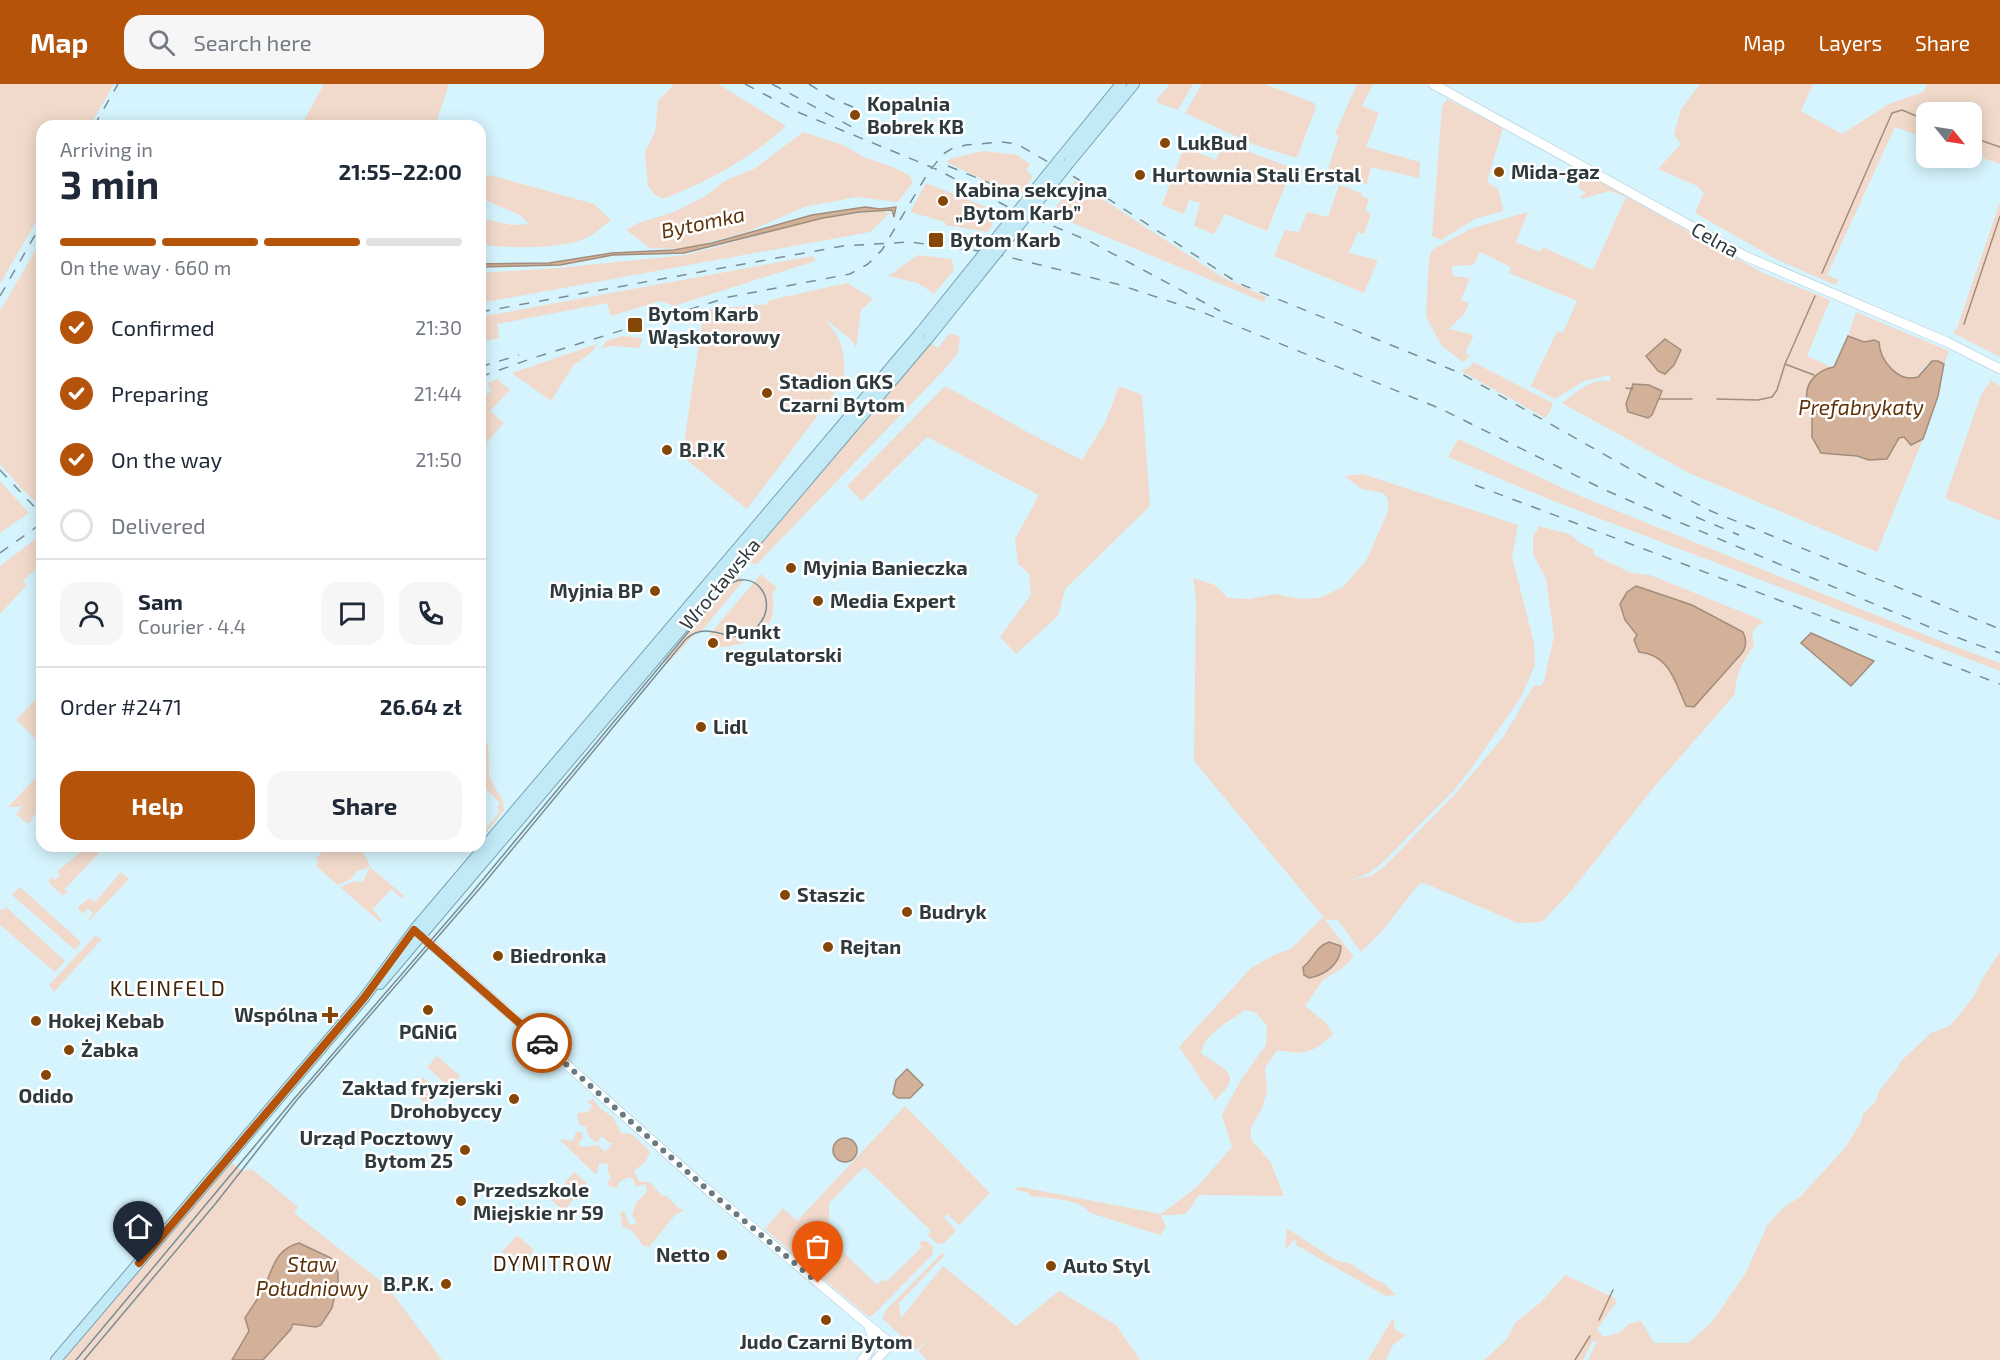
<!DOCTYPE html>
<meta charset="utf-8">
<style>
body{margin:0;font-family:"Exo 2",sans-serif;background:#f6f6f7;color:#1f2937;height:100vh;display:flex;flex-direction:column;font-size:22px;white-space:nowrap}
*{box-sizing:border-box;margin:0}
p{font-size:20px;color:#747a83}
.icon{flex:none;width:33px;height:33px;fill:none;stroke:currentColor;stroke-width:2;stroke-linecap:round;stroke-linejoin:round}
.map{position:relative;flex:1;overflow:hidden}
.side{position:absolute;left:36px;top:36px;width:450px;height:732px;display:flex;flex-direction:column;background:#fff;border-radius:18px;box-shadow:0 3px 15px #0003}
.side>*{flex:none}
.needle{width:39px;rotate:120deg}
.controls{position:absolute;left:1916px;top:18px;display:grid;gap:12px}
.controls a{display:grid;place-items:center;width:66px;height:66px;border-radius:12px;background:#fff;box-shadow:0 3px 15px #0003;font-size:30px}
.pin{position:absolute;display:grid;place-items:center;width:51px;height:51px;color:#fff;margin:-62px -26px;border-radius:50% 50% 50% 0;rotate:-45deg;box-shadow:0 0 6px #0007}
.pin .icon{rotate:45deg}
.courier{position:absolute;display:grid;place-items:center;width:60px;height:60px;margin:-30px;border:4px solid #b45309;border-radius:50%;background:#fff;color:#222;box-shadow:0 2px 8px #0007}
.head em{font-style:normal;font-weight:700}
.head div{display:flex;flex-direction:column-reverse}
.head{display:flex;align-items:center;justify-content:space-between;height:102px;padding:0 24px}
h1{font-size:39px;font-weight:700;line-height:45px}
.bar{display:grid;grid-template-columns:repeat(4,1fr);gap:9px 6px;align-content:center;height:72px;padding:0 24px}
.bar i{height:8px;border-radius:4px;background:#e0e1e3}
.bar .active{background:#b45309}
.bar p{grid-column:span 4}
.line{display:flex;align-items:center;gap:15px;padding:0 24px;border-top:2px solid #e0e1e3}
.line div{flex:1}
.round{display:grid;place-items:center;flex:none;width:63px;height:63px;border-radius:18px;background:#f6f6f7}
ol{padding:0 24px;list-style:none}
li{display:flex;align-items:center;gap:18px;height:66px}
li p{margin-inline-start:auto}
li .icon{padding:6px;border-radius:50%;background:#b45309;color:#fff;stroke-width:4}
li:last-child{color:#747a83}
li i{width:33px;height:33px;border:3px solid #e0e1e3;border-radius:50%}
.primary-button{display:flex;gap:12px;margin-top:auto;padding:12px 24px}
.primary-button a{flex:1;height:69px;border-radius:18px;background:#b45309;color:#fff;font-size:24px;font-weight:700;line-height:69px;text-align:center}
.primary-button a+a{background:#f6f6f7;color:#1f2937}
header{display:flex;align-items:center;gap:36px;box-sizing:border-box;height:84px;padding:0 30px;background:#b45309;color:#fff}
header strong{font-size:28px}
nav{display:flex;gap:33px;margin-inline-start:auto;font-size:21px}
.search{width:420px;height:54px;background:#f6f6f7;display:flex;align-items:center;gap:15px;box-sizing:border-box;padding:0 21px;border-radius:18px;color:#747a83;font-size:22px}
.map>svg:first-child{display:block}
</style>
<header>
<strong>Map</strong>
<div class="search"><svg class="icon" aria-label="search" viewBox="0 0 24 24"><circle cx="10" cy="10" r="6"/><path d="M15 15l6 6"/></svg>Search here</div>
<nav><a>Map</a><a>Layers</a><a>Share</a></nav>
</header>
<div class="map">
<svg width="2000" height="1276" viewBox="0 0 2000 1276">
<rect width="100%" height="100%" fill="#d6f4fd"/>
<path fill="#f1dacb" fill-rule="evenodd" d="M0,0H114L90,42H42V127L0,200Z
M324,0H449L435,42H301Z
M674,0H718L786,42C753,73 704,100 662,115L654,110L648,102L645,68L655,48L658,17Z
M1170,0H1193L1178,26L1158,19L1157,15Z
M1202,0H1265L1314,19L1316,23L1297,74L1255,61L1185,29Z
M1357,0H1373L1362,22L1379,29L1366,63L1420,78L1419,94L1371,83L1367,100L1327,88L1339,52L1335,50Z
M1700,0H1813L1801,27L1842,50L1889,20L1923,8L1927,0H2000V80L1971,70V28H1926V54L1895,43L1827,191L1839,196L1835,201L1776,175L1695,129L1704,109L1697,102L1658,85L1681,60L1674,51L1681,25Z
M1447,15L1503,44L1487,98L1498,105L1503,125V127L1475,135L1441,156L1432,152L1442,23Z
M803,48L843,61L864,73L895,84L909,91L913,98L898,118L857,113L804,123L747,148L683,165L650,164L626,146L638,139L674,128L707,111L726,96L754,85Z
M1224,58L1292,84L1267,147L1225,130L1214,150L1194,142L1200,119L1189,116L1184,130L1162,121L1184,63L1216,76Z
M984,67L1017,71L1030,80L1026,86L1033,93L1020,111L1000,104L946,78L952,74Z
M1584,89L1763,189L1830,216L1807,272L1834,284L1824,285L1810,318L1812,322V353C1836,366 1858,379 1887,375L1899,354L1904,353L1908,358L1923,355L1877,468L1689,389L1562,319C1574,310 1595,291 1610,298V291L1584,297L1555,315L1531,302L1557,247L1563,249L1577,217L1509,189L1511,183L1480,168L1473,181L1452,182L1453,192L1470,194L1461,216L1469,219L1465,229L1449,245L1474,251L1465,269L1470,272L1463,278L1441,261L1426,232L1429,175L1432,166L1470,145L1528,128L1516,158L1540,168L1543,163L1593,186L1626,113L1610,107L1581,115V112L1586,109L1579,104L1580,90Z
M490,91L594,120L611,136C603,142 594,151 584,155C561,165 505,165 480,160V134L511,141L529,140L520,131L480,114V95Z
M1075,97L1222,193L1266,213L1264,218L1051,130Z
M926,99L999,128L988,148L945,141V138L910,128Z
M1339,101L1362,109L1361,112L1369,115L1365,126L1371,130L1364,150L1358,148L1349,169L1378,176L1364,209L1274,172L1285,146L1299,148L1307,128L1328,133Z
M2000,118V273L1953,249L1957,244Z
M881,127L890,129L870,148L480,219V189L558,184L686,171L823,134Z
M42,155V416L38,420L21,404L0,380V227Z
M918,171L952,175L954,186L934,210L918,199L888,192Z
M813,172L815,177L674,222L660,217L611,232L607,219L497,240L499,254L480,258V233Z
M847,199L873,215L861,226L856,263L850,255L824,234C843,256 846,269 843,298L747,425L682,372L704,226L769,220L766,217Z
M1856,228L1949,267L1944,280L1938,277L1927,280L1915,295C1889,290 1886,278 1874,256L1864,258L1848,252Z
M950,249L960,253L958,269L944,286L757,480L749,479L748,475L929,258L938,264Z
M623,252L642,254L640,264L611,262L601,265L606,257Z
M597,260L592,268L573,282L551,317L512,289Z
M1473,278L1553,319L1550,328L1545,334L1461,287L1470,283Z
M497,295L510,306L490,327L504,339L487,358L480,353V313L491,308L488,299Z
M1991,296L2000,302V437L1945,414L1981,311Z
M945,302L1029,349L1082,376L1105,339L1119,302L1142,311L1150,422L1065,505L1058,532L1016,570L1000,553L1031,511L1029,490L1018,480L1015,455L1039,411L927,353L862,417L847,402Z
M1458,355L1580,412L1948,560L2000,579V587L1551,416L1448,373Z
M1363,390L1518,441L1512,473L1534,559L1535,581L1521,613L1473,682L1454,706L1381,780L1369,789L1352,796L1371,792L1383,784L1457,708L1504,652L1534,601L1541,602L1544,597L1554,552L1546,495L1533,470V453L1539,442L1569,450L1580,459L1593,465L1594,471L1631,489L1650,491L1757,534L1764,539L1757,542L1752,548L1754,562C1742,578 1736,590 1735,610L1655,702L1572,806L1542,838L1518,839L1424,799L1419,800L1382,847L1361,868L1338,836H1326L1194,677L1196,514L1193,494L1215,501L1228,514L1249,515L1275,510L1301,515L1319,514L1343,503L1366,477L1388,427V415L1383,409L1362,405L1344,392ZM1636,502L1692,521L1746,563L1694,623L1686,622C1674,598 1672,571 1639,568L1636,564L1637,551L1625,536L1620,520L1627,508Z
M0,397L29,429L0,449Z
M42,450V479L23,497L27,501L0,530V482Z
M761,490L777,504L772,510C781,553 740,565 708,563L705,557L709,552L713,556L710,560L712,562L719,558L710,550Z
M742,493V498L700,549L695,550L667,580L663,577L728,496Z
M42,609V661L16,636Z
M480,651L488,661L489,692L503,718L504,726L482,754L480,752L500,727L497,723L500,719L480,699Z
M42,687V720L29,739H26L16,730L24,720L20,723H8Z
M87,762H98L100,768L65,805L68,809L62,811L48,798L52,793L55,796L60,791L57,788Z
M332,762H360L370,781L366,785L358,786L351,795L338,801L316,782L319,779L315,775L323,767H330Z
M370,783L404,812L401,814L391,805L373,825L382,837L380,838L340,803L354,797L363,798Z
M121,788L129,795L90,836L88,835L93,829L88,824L83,830L78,825L79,822L90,814L95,818Z
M20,803L80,857L81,859L75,866L12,811Z
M6,823L65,877L55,888L0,841V825L3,826Z
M1323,833L1354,873L1341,885L1323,896L1305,922L1326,939L1333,950C1312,970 1305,971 1277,966L1265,984L1267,1007L1262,1025L1251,1043V1055L1271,1079L1284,1112L1199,1111L1186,1130C1177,1130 1171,1132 1161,1131L1166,1143L1160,1151L1090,1129C1079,1114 1046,1114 1029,1112V1109L1013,1105L1021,1103L1161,1130L1198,1102L1232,1063L1222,1031L1242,994L1266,961L1267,942L1255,928L1245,926C1230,937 1205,949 1201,969C1225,987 1245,989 1215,1016L1179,963L1250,885L1274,871L1291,865ZM1334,858L1341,869C1330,885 1326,895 1304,891L1307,881L1326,859Z
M95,852L102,855L54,908L49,901Z
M2000,868V1276H1588L1597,1257H1593L1583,1276H1484L1507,1255L1515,1239L1541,1218L1565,1191L1615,1214L1616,1219L1597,1245L1603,1253L1619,1249L1629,1240L1641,1237L1654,1259H1688L1712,1238L1745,1190L1768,1140L1784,1123L1800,1113L1845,1064L1861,1038L1863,1030L1876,1017L1879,1007L1898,983L1901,977L1931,949L1948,943L1959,931L1974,912L1984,892Z
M437,972L460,992L450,1004L427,983Z
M422,993L439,1007L427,1021L411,1007Z
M593,1015L601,1025L613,1033L621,1049L632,1050L650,1068L646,1077L634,1087L639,1097L651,1099L662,1112H667L678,1124L684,1126L675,1131L649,1163L643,1162C637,1154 635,1147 625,1143L623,1144L620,1128L624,1127L630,1141L637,1139L632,1132L636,1119L647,1107L645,1100L636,1103L633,1095L629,1093L619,1098L617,1104L610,1103L607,1099L611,1094L608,1088V1080L599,1079L597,1090L594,1089L559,1055L573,1057L576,1048H582L583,1054L578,1060L582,1063L598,1061L605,1068L613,1059H609L603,1053H600L598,1059C590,1055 587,1052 586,1043L579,1040L577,1029L588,1028L592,1022L587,1017Z
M905,1022L990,1109L959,1141L947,1130L944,1133L956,1147L944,1159L937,1160L928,1151L931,1147L866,1084L862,1085L829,1119V1138L835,1145V1149L825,1160L821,1156L814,1164L817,1168L808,1176L803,1178L765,1145L783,1124L797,1137Z
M231,1078L242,1087L252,1085L298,1123L294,1129L387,1202L442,1276H63Z
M574,1088L587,1099L564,1127L551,1116Z
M1287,1144L1335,1176L1351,1180L1374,1195L1384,1199L1396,1211L1386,1212L1296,1161L1297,1158L1294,1156L1285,1166Z
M517,1151L534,1166L519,1183L502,1168Z
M922,1157H927L933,1163L932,1171L872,1232H868L816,1189V1183L837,1162L877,1201L883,1195L886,1198L922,1163L919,1159Z
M942,1169L944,1172L899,1219L901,1234L943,1182L1016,1242L1059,1207L1116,1241L1140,1276H927L918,1267L928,1256L916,1266L882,1234L886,1226Z
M1393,1234L1395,1246L1406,1251L1392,1262L1386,1276H1368Z"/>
<path fill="#d3b098" stroke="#a28d7d" stroke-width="1.5" d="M865,123L880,125L896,123L894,133L892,126L860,128L823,134L684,169L613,171L560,181L480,183V180L549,179L612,169L674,166L712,159L812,131Z
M1848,252L1864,258L1874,256L1879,258C1880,277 1898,299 1918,293L1932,277H1938L1944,280L1938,312L1923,355L1911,361L1904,353L1899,354L1887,375L1869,376L1857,372L1821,369L1812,353V322L1807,316C1804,298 1818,286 1834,283Z
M1665,255L1681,266L1674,281L1665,290L1658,287L1646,272Z
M1633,300L1649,301L1662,307L1652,331L1648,334L1628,328L1626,320Z
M1636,502L1692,521L1743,548C1747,556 1747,562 1742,569L1694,623L1686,622C1675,598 1670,571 1639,568L1634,556L1637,551L1625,536L1620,520L1627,508Z
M1811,549L1874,577L1851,602L1801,559Z
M1329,858L1341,862C1341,880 1325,891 1309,894L1304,891L1303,883C1314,875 1315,863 1329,858Z
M907,985L923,1001L910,1014H898L893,1010L896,996Z
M833 1066a12 12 0 1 1 24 0a12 12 0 1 1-24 0Z
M299,1159L331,1174L338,1189V1197L332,1224L321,1241L316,1243L293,1240L291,1245L263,1276H232L249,1247L245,1234C251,1224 260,1212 265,1202C273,1183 276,1165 299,1159Z"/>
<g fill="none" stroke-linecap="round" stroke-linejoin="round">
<path stroke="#a28d7d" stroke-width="1.5" d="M1971,53L2000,63
M1822,189L1892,29L1902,26L1926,36
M1964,240L2000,132
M1785,280L1814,291
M1626,304L1633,305
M1660,315H1692
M1717,315L1758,316L1772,313L1777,306L1785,280L1815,212
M1599,1236L1613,1206
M1575,1276L1590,1252"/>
<defs>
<path id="minor" d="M1433,0L1745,172L1947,258L2000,285
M416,847L709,1107L891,1260L876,1276
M862,1276C871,1266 876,1256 869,1243"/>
<path id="major" d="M1059,76L1121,0
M1069,79L1134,0
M380,900L930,252
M56,1276L364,914L414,846L920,249"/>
</defs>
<use href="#minor" stroke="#aac6cf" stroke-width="10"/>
<use href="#major" stroke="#74a3b1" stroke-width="12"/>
<use href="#minor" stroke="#fff" stroke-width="9"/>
<use href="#major" stroke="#c2eaf6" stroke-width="10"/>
<path stroke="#798d93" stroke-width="1.5" d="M76,1276L294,1015L470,811L724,505C750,479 782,514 758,542C734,569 712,532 686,555L481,803L296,1017L216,1119L84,1276"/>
<path stroke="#798d93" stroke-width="1.5" stroke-dasharray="10 10" stroke-linecap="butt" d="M745,0L800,29L936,85L1010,124L1089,157L1220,227
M772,0L854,44
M809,0L831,14L853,23
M94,42L118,0
M948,82L1009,107
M0,212L42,139
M480,228L843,162L909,158L988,168L1117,200L1202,228L1439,324L1603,405L1674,436L1934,545L2000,569
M480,283L519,271
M480,293L533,274L729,213L850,190L868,180L882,166L928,89L943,70L953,64L966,61L1001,58L1017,60L1076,94L1238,199L1460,289L1646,394L1711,427L2000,545
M0,386L42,431
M1475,401L2000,600
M1696,433L1739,451
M0,469L42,439"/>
<defs>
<path id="major-bridge" d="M920,249L1059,76
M930,252L1069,79"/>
</defs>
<use href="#major-bridge" stroke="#74a3b1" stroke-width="12" stroke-linecap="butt"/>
<use href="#major-bridge" stroke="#c2eaf6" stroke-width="10"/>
</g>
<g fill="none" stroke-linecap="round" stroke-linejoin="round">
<path stroke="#697b80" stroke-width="6" stroke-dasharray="0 10.8" d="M542,959L709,1107L818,1199"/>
<path stroke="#b45309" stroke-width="8" d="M139,1179L364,914L414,846L542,959"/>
</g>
<g fill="#854708" stroke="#fff" stroke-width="2">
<circle cx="855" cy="31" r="6"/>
<circle cx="1165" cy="59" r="6"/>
<circle cx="1499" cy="88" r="6"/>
<circle cx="1140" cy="91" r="6"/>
<circle cx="943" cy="117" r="6"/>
<rect x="928" y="148" width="16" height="16" rx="3"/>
<rect x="627" y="233" width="16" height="16" rx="3"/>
<circle cx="767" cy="309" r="6"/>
<circle cx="667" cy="366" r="6"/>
<circle cx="791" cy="484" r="6"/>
<circle cx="655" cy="507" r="6"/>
<circle cx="818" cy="517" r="6"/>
<circle cx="713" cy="559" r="6"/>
<circle cx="701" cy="643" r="6"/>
<circle cx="785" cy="811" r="6"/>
<circle cx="907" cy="828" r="6"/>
<circle cx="828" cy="863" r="6"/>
<circle cx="498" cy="872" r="6"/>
<circle cx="428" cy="926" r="6"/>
<path d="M327 922h6v6h6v6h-6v6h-6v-6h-6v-6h6z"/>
<circle cx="36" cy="937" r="6"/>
<circle cx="69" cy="966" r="6"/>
<circle cx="46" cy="991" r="6"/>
<circle cx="514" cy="1015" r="6"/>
<circle cx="465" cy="1066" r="6"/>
<circle cx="461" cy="1117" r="6"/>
<circle cx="722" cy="1171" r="6"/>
<circle cx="1051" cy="1182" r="6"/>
<circle cx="446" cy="1200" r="6"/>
<circle cx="826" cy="1236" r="6"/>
</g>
<g text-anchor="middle" stroke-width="5" stroke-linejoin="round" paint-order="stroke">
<g font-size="20" font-weight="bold" fill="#2e3a3d" stroke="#fff" text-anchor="start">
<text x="867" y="27">Kopalnia<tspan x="867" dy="23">Bobrek KB</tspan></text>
<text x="1177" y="66">LukBud</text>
<text x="1511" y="95">Mida-gaz</text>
<text x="1152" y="98">Hurtownia Stali Erstal</text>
<text x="955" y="113">Kabina sekcyjna<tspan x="955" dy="23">„Bytom Karb”</tspan></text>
<text x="950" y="163">Bytom Karb</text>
<text x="648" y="237">Bytom Karb<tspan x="648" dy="23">Wąskotorowy</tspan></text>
<text x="779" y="305">Stadion GKS<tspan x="779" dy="23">Czarni Bytom</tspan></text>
<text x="679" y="373">B.P.K</text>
<text x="803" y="491">Myjnia Banieczka</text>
<text x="643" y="514" text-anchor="end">Myjnia BP</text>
<text x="830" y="524">Media Expert</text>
<text x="725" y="555">Punkt<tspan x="725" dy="23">regulatorski</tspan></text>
<text x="713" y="650">Lidl</text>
<text x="797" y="818">Staszic</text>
<text x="919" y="835">Budryk</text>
<text x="840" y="870">Rejtan</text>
<text x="510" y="879">Biedronka</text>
<text x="318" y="938" text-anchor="end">Wspólna</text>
<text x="48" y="944">Hokej Kebab</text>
<text x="428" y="955" text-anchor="middle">PGNiG</text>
<text x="81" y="973">Żabka</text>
<text x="502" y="1011" text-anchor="end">Zakład fryzjerski<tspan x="502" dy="23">Drohobyccy</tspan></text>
<text x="46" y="1019" text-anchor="middle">Odido</text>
<text x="453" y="1061" text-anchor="end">Urząd Pocztowy<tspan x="453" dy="23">Bytom 25</tspan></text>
<text x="473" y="1113">Przedszkole<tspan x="473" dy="23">Miejskie nr 59</tspan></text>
<text x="710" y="1178" text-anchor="end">Netto</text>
<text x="1063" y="1189">Auto Styl</text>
<text x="434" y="1207" text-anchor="end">B.P.K.</text>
<text x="826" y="1265" text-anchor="middle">Judo Czarni Bytom</text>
</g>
<g font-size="20" fill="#2e3a3d" stroke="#fff">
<text transform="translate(1715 156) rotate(29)" y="7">Celna</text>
<text transform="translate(720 500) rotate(-50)" y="7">Wrocławska</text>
</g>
<g font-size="21" font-style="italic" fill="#603309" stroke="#fff">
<text transform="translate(703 139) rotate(-12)" y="7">Bytomka</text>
<text x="1861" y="331">Prefabrykaty</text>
<text x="312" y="1188">Staw<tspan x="312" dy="24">Południowy</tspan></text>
</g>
<g font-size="21" letter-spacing="1.5" fill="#422409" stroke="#fff">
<text x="168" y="912">KLEINFELD</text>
<text x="553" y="1187">DYMITROW</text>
</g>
</g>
</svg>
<div class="controls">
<a><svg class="needle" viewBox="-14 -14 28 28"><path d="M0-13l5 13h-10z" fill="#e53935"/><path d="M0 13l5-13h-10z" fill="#747a83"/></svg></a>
</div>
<div class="pin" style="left:818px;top:1199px;background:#ea580c"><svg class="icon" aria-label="bag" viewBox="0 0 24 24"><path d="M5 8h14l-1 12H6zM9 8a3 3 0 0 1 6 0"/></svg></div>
<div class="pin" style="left:139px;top:1179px;background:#1f2937"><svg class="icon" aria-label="home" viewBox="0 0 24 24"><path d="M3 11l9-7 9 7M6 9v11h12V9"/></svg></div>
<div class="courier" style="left:542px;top:959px"><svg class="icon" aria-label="car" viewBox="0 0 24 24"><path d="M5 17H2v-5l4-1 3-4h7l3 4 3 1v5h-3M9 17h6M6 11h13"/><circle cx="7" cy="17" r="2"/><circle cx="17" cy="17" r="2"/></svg></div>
<section class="side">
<div class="head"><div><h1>3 min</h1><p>Arriving in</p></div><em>21:55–22:00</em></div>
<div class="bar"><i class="active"></i><i class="active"></i><i class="active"></i><i></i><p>On the way · 660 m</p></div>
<ol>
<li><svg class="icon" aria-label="check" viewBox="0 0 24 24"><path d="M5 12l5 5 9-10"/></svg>Confirmed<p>21:30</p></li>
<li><svg class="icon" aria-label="check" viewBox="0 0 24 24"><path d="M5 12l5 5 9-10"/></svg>Preparing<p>21:44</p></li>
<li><svg class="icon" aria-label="check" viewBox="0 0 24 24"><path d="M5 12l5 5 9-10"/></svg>On the way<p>21:50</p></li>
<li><i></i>Delivered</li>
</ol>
<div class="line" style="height:108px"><a class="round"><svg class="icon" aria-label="person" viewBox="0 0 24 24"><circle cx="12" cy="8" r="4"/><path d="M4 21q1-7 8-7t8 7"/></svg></a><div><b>Sam</b><p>Courier · 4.4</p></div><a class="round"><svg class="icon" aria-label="chat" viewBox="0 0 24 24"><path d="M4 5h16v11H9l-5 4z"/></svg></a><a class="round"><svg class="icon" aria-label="phone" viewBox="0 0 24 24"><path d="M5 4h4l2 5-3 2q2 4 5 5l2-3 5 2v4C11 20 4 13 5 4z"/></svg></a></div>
<div class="line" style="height:78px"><div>Order #2471</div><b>26.64 zł</b></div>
<div class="primary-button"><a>Help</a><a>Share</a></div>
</section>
</div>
